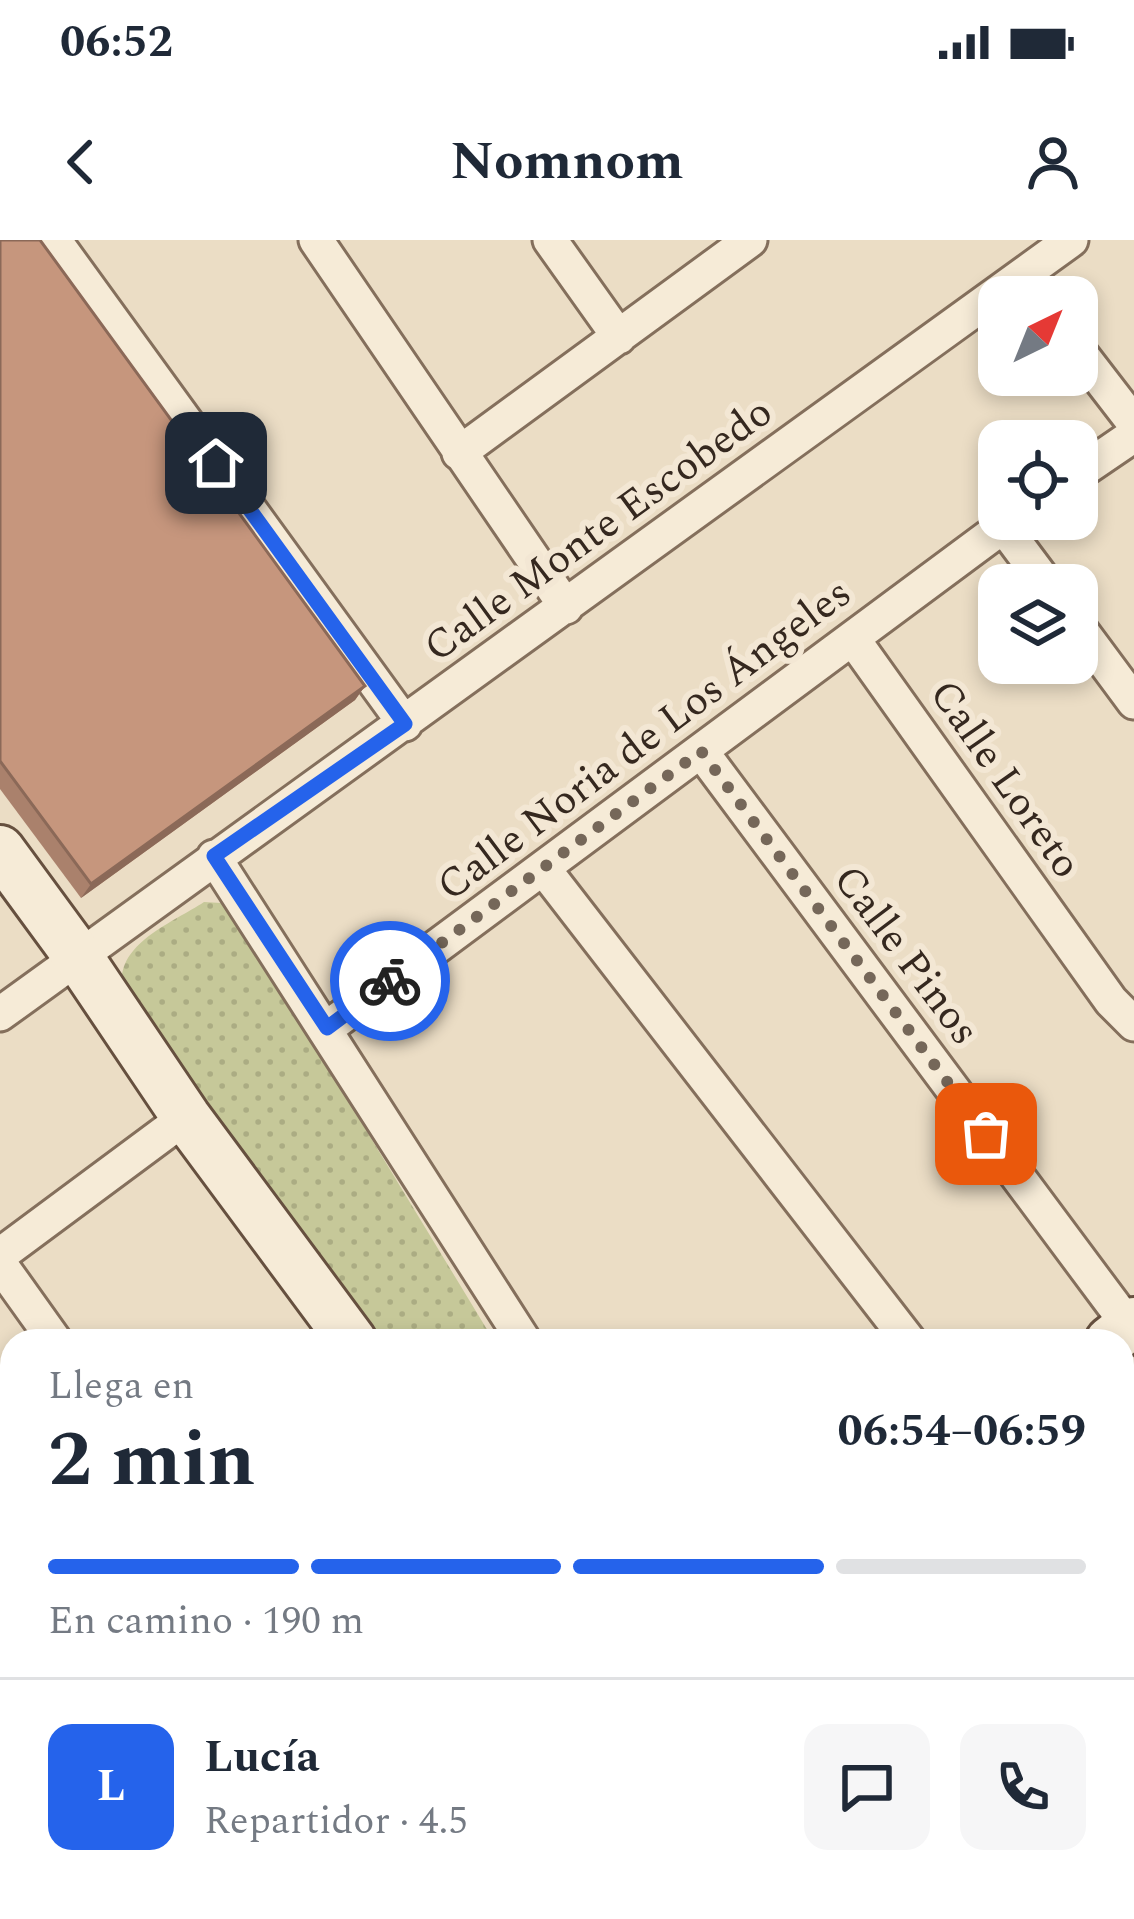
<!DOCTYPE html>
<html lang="es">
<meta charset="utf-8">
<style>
body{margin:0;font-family:Spectral,serif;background:#f6f6f7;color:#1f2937;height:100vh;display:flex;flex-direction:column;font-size:45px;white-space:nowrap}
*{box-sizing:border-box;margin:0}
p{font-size:39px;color:#747a83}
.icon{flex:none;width:66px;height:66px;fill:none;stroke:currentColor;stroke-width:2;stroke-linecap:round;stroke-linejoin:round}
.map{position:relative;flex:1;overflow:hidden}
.drawer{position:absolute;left:0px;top:1089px;width:1134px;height:591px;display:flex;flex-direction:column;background:#fff;border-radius:36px 36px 0 0;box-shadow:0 6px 18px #0003}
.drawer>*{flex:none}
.needle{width:78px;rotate:43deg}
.tools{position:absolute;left:978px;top:36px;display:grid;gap:24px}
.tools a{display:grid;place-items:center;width:120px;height:120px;border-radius:24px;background:#fff;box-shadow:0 6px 18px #0003;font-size:60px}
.pin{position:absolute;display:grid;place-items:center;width:102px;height:102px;color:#fff;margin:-51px;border-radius:24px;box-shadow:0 6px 18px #0006}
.courier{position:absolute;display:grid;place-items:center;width:120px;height:120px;margin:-60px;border:9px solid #2563eb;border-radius:50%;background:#fff;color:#222;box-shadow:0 3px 15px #0007}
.summary em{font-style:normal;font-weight:700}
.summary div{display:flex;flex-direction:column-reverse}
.summary{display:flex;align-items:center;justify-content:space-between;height:204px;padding:0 48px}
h1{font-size:78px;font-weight:700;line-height:90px}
.bar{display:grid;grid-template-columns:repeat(4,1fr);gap:18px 12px;align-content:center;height:144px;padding:0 48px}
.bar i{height:15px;border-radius:9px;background:#e0e1e3}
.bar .selected{background:#2563eb}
.bar p{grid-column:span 4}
.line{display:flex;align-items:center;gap:30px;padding:0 48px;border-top:3px solid #e0e1e3}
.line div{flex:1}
.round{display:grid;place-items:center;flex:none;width:126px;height:126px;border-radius:24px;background:#f6f6f7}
.status{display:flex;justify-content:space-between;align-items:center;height:84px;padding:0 60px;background:#fff;direction:ltr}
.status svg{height:33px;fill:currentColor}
header{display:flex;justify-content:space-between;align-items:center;height:156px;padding:0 48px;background:#fff;font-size:54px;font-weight:700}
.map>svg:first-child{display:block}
</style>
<div class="status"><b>06:52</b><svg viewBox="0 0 49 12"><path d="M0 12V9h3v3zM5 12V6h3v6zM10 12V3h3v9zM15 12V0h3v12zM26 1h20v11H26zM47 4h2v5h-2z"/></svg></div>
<header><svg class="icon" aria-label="back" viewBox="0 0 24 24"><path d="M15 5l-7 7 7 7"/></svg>Nomnom<svg class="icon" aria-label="person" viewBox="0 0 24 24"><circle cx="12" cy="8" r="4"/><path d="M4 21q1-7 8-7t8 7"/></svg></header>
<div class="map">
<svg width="1134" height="1679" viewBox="0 0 1134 1679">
<defs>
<pattern id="park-dots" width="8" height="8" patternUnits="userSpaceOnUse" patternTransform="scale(3)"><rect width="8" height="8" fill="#c6c899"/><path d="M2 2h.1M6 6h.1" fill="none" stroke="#abac83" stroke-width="1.8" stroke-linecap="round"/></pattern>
</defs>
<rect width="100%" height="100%" fill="#ebddc5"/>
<path fill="url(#park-dots)" d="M204,662L221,663L235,674L494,1101H381L122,745C118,703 172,683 204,662Z
M563,1668H798L806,1679H571Z"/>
<path fill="#c6c899" d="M605,1668H676L684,1679H596L594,1676Z"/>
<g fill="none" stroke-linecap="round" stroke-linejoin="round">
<defs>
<path id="street" d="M54,0L405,484
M316,0L566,367
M550,0L619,97
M1077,109L1134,183
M459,213L750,0
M1077,234L1134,195
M1003,286L1047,345
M1077,385L1134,462
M853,399L1111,761L1134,784
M701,511L1129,1086
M214,617L524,1101
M543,628L909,1101
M0,774L1071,0
M327,788L1013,279
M0,1015L186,877
M0,1024L55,1101
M1122,1253L1134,1271
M0,1330L12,1346
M1122,1516L1134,1508
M0,1648L12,1647
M1122,1657L1134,1673
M265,1668L274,1679
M548,1668L556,1679
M833,1668L840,1679
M898,1679L913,1668"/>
<path id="secondary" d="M0,610L77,715L186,877L352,1101
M1110,1101L1134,1082
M318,1679L333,1668"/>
</defs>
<use href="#street" stroke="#846f5c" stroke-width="39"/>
<use href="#secondary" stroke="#66503f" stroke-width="54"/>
<use href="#street" stroke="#f6ebd7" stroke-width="33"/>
<use href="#secondary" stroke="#f6ebd7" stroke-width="48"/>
</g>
<path fill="#aa816c" d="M0,0L365,446L355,460L81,658L0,549Z"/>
<path fill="#8b6958" d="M365,446L355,460L81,658L91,644Z"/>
<path fill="#c6967d" stroke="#8b6958" stroke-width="3" d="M0,0H40L365,446L91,644L0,521Z"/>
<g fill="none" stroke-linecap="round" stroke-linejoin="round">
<path stroke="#756759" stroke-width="12" stroke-dasharray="0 21.6" d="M390,741L701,511L986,894"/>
<path stroke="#2563eb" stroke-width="15" d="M216,223L405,484L214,616L327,788L390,741"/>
</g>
<g text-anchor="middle" stroke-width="12" stroke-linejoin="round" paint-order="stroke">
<g font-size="42" fill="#35281f" stroke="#f3e7d4">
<text transform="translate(597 288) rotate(-36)" y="15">Calle Monte Escobedo</text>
<text transform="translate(643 498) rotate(-37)" y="15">Calle Noria de Los Ángeles</text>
<text transform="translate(1007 538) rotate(55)" y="15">Calle Loreto</text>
<text transform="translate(908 714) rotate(53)" y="15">Calle Pinos</text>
</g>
</g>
</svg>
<div class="tools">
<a><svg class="needle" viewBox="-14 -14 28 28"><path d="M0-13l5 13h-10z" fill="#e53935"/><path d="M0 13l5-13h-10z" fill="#747a83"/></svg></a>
<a><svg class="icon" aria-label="locate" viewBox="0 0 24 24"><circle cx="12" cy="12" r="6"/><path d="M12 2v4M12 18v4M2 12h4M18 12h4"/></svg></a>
<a><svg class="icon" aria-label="layers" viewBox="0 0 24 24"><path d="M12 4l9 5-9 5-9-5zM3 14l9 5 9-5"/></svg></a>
</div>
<div class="pin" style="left:986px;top:894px;background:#ea580c"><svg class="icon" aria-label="bag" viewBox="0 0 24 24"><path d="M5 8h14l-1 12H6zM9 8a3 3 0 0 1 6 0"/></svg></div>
<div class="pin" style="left:216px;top:223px;background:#1f2937"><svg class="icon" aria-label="home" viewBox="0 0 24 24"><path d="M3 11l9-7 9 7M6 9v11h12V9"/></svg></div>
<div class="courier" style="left:390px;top:741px"><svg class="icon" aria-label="bike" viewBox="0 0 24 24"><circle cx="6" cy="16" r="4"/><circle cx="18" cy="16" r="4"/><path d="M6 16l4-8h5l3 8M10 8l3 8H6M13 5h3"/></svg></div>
<section class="drawer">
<div class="summary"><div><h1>2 min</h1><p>Llega en</p></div><em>06:54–06:59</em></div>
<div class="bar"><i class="selected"></i><i class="selected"></i><i class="selected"></i><i></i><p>En camino · 190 m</p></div>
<div class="line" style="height:216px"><b class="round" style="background:#2563eb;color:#fff">L</b><div><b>Lucía</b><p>Repartidor · 4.5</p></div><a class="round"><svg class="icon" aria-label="chat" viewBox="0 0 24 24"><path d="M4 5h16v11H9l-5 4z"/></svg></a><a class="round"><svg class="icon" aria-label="phone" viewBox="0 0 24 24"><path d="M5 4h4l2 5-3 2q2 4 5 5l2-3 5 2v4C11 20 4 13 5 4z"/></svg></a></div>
</section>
</div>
